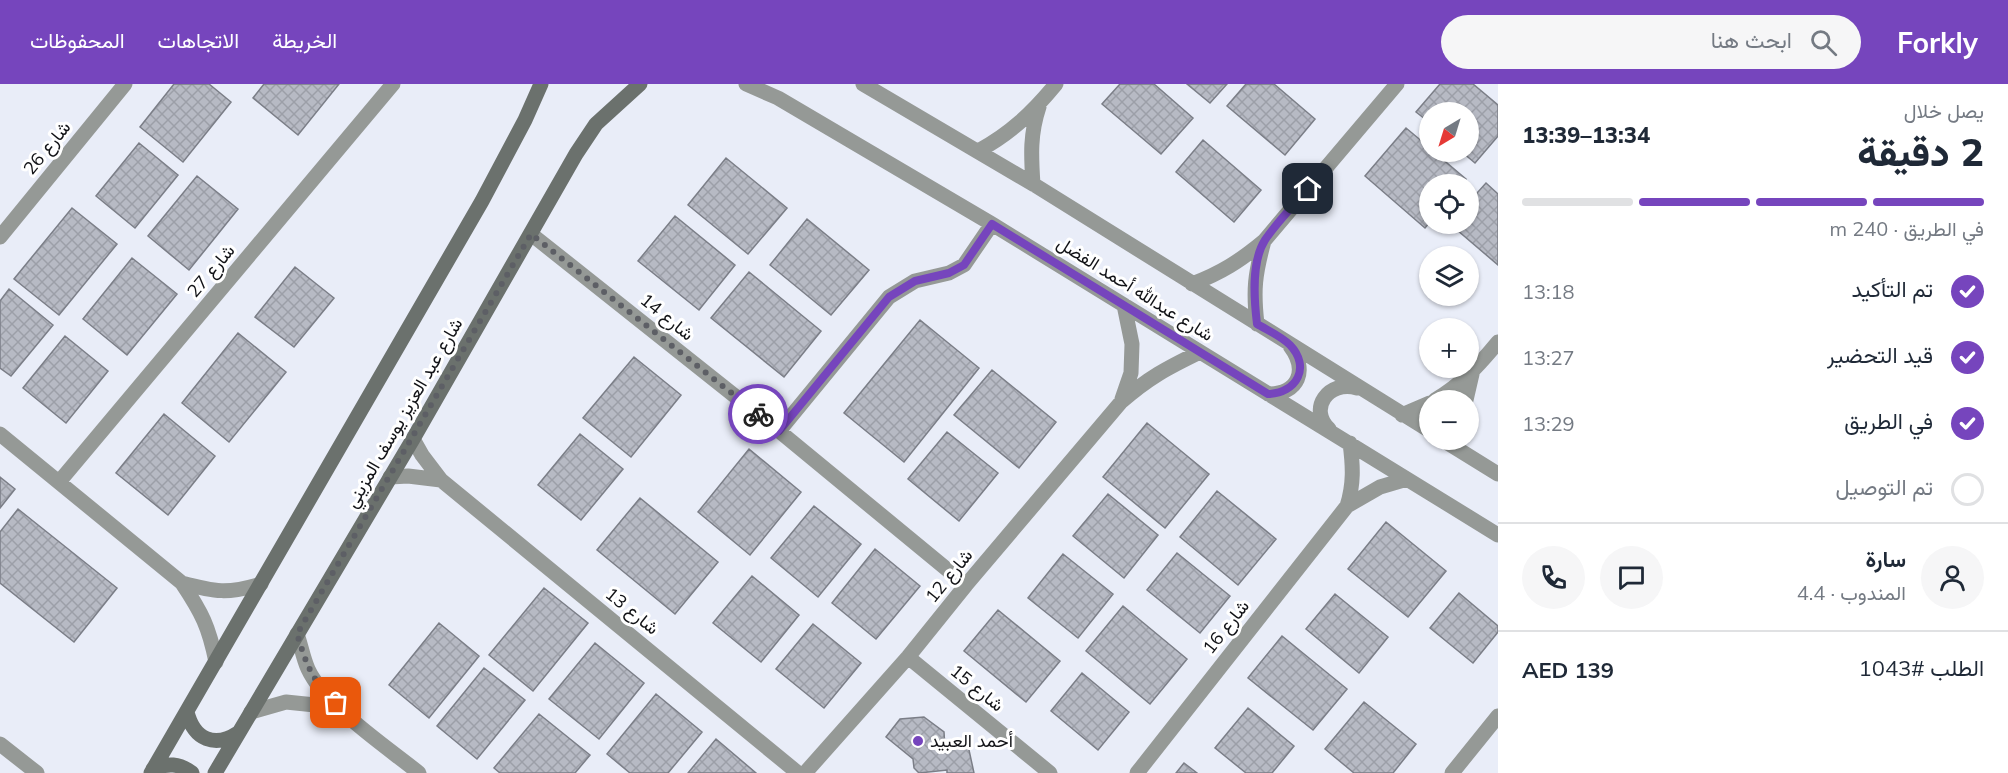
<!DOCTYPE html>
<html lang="ar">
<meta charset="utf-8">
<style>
body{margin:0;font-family:Mulish,Vazirmatn,sans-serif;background:#f6f6f7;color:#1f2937;direction:rtl;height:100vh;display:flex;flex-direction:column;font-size:22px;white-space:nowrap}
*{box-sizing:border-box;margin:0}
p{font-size:20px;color:#747a83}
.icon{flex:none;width:33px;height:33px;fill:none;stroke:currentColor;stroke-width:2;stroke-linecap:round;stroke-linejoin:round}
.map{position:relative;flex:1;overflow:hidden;direction:ltr}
.drawer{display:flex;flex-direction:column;background:#fff;width:510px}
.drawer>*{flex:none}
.needle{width:39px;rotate:218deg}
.controls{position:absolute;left:1419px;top:18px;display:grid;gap:12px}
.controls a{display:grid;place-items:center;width:60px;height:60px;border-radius:50%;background:#fff;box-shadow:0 2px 4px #0004;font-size:30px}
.pin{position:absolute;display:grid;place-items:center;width:51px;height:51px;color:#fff;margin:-26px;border-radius:12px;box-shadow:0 3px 9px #0006}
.courier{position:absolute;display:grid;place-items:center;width:60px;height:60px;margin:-30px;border:4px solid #7645bd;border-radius:50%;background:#fff;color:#222;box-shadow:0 2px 8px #0007}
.headline em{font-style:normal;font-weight:800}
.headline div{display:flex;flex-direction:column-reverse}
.headline{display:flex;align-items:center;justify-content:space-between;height:102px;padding:0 24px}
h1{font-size:39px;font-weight:800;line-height:45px}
.bar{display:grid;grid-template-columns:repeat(4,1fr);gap:9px 6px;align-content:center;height:72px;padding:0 24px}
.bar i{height:8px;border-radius:4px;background:#e0e1e3}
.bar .current{background:#7645bd}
.bar p{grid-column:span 4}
.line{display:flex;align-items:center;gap:15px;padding:0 24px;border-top:2px solid #e0e1e3}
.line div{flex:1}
.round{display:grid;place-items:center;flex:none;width:63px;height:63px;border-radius:32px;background:#f6f6f7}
ol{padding:0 24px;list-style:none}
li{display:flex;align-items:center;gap:18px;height:66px}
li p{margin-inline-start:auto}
li .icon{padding:6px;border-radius:50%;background:#7645bd;color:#fff;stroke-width:4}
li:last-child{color:#747a83}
li i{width:33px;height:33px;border:3px solid #e0e1e3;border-radius:50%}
header{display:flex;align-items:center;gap:36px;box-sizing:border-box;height:84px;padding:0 30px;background:#7645bd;color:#fff}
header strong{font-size:28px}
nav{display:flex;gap:33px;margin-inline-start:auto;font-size:21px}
.search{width:420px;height:54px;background:#f6f6f7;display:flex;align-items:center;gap:15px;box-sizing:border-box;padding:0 21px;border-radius:33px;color:#747a83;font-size:22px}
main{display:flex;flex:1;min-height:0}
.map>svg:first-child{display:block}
</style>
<header>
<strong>Forkly</strong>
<div class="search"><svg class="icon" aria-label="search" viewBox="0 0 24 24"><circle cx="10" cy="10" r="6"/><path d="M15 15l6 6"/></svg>ابحث هنا</div>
<nav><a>الخريطة</a><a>الاتجاهات</a><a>المحفوظات</a></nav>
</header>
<main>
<section class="drawer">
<div class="headline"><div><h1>2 دقيقة</h1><p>يصل خلال</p></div><em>13:34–13:39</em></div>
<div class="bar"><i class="current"></i><i class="current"></i><i class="current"></i><i></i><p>في الطريق · 240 m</p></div>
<ol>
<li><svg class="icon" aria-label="check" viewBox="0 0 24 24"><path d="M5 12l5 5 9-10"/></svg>تم التأكيد<p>13:18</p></li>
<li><svg class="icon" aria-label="check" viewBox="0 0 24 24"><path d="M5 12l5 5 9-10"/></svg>قيد التحضير<p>13:27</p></li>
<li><svg class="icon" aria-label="check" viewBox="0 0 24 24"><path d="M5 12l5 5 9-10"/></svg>في الطريق<p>13:29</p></li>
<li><i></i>تم التوصيل</li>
</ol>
<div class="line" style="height:108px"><a class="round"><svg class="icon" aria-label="person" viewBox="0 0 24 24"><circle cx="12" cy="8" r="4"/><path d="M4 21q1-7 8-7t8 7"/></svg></a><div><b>سارة</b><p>المندوب · 4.4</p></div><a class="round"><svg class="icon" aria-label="chat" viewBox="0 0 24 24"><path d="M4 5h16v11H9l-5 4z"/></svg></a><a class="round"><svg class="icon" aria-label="phone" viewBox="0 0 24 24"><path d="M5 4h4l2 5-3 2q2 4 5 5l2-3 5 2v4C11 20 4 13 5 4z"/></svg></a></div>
<div class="line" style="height:78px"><div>الطلب #1043</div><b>AED 139</b></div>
</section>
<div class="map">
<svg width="1498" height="689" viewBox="0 0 1498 689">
<defs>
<pattern id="building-cross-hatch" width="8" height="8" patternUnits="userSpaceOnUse" patternTransform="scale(1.5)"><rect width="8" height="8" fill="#b7bac4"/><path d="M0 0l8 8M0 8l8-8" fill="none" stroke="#9c9fa8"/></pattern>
</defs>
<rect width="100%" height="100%" fill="#e9edf8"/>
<path fill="url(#building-cross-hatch)" stroke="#7b7e87" stroke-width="1.5" d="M174,0H209L231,18L183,78L140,43Z
M264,0H339L298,51L253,14Z
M1120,0H1154L1193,34L1161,70L1102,20Z
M1187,0H1227L1210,19Z
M1246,0H1274L1315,35L1285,71L1227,22Z
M1440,0H1473L1498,21V52L1475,79L1462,68H1468V28H1430V39L1416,28Z
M1406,44L1430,64V68H1434L1466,95L1462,100H1430V138L1425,144L1365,92Z
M1203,56L1261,106L1234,138L1176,88Z
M139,59L178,91L135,144L96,112Z
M726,74L787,124L748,170L688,121Z
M197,92L238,125L189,186L148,152Z
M1486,99L1498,110V181L1450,140H1468V119Z
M72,124L117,160L59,231L14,195Z
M675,132L735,181L699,226L638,177Z
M807,135L869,186L831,231L770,181Z
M132,174L177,210L127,271L83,235Z
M295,183L334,214L294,263L255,233Z
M749,188L821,247L784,293L711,234Z
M9,205L53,241L11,292L0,284V217Z
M920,236L979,284L904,378L844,329Z
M238,249L286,288L229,358L182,319Z
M65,252L108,287L66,339L23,304Z
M634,273L681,311L631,373L583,334Z
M992,286L1056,338L1019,384L954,331Z
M164,330L215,372L168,431L116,389Z
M1147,339L1209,390L1165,444L1103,393Z
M947,348L998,389L959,437L908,395Z
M580,350L623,385L581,436L538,401Z
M749,365L801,408L750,471L698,428Z
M0,393L15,405L0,424Z
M1217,407L1276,455L1238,501L1180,453Z
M1108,410L1158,451L1124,494L1073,452Z
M640,414L718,478L675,530L597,466Z
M814,422L861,460L818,513L771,474Z
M18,425L117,504L74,558L0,499V448Z
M1386,438L1446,487L1408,533L1348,485Z
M875,465L920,502L876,555L832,519Z
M1177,469L1230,512L1200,549L1147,506Z
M1063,470L1113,510L1078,554L1028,514Z
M752,492L799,531L761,578L713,539Z
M544,504L588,539L533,607L489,571Z
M1459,509L1498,542V548L1473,579L1430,544Z
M1335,510L1388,553L1359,589L1306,545Z
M1123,522L1187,575L1150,620L1086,567Z
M998,526L1060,577L1026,618L964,567Z
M439,539L479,572L429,634L389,601Z
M813,540L861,579L824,624L776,585Z
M1282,552L1347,605L1313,646L1248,594Z
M595,559L644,599L599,655L549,615Z
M484,584L525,616L477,675L437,642Z
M1082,589L1129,628L1098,666L1051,627Z
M656,610L702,648L668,689H630L607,670Z
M1364,618L1416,660L1393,689H1354L1325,665Z
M1248,624L1294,662L1272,689H1246L1215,664Z
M539,630L590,671L575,689H500L494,684Z
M924,633L944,648L945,664L964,662L969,666L974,689H947V686L919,689L914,684L913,675L886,653L900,635Z
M716,655L756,689H688Z
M1184,679L1197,689H1176Z"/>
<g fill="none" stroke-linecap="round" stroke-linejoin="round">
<path stroke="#959996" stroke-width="15" d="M746,0L778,14L992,140L1498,451
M863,0L1033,100L1430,347
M978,67C1010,50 1033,28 1056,0
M1033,100C1031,71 1030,50 1039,23
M531,150L779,347L966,501
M0,153L125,0
M1192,200C1221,189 1240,177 1264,157L1397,0
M1257,240C1253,206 1255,190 1264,157
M1268,310C1299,310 1308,286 1290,262
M1122,315L1131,289L1132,260L1124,221
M1435,316C1461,301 1479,281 1498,258
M1466,316L1472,290
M1402,331L1430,319
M1329,345C1308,325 1328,296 1357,304
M779,347L889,213L915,197L949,189L964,181L992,140
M0,350L182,499C202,529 209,543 216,578
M413,355L422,371L441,396L798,689
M1443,356L1498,390
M390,393L408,392L441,396
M59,398L393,0
M1347,422C1354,400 1353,382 1350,359
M182,499C215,508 228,510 261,500
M297,550C301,561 303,574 308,585C325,622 387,663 419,689
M908,573L1050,689
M251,628L286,618L315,621L345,630
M0,660L37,689
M805,689L908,573L966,501L1121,318C1148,294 1167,284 1200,268
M1137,689L1347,422L1380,403L1407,395
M1452,689L1498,632"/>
<path stroke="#6b716d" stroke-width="15" d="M187,628C194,656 215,664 238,649
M153,685C168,679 179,679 192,689
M151,689L482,117L525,36L541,0
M215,689L413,355L576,70L596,40L640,0"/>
</g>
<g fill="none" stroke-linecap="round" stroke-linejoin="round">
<path stroke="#5d5f65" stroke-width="6" stroke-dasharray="0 10.8" d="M336,619C311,595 307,582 297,550L531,150L758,330"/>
<path stroke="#7645bd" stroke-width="8" d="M758,330L779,347L889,213L915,197L949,189L964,181L992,140L1268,310C1297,309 1311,283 1290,261C1281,252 1267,246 1257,240C1254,215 1251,178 1265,156C1277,138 1294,121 1308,105"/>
</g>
<circle fill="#7645bd" stroke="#fff" stroke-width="2" cx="918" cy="657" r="6"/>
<g text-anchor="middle" stroke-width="6" stroke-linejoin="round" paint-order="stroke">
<g font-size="18" fill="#111216" stroke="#fff">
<text transform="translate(47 64) rotate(-51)" y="6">شارع 26</text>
<text transform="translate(211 187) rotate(-50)" y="6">شارع 27</text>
<text transform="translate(1135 205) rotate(32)" y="6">شارع عبدالله أحمد الفضل</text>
<text transform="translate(667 233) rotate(39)" y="6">شارع 14</text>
<text transform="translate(404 329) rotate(-60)" y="6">شارع عبد العزيز يوسف المزيني</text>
<text transform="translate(949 492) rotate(-51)" y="6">شارع 12</text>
<text transform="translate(632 527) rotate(39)" y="6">شارع 13</text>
<text transform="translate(1226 543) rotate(-52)" y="6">شارع 16</text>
<text transform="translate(977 604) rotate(39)" y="6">شارع 15</text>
</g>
<g font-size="18" fill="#111216" stroke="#fff" text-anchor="start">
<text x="930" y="663">أحمد العبيد</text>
</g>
</g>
</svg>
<div class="controls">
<a><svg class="needle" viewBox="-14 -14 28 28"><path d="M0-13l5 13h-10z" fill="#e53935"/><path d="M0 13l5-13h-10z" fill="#747a83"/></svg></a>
<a><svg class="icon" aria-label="locate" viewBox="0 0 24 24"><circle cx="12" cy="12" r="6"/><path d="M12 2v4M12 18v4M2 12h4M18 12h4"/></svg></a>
<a><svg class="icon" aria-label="layers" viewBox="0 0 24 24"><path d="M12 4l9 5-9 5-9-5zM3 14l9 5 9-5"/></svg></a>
<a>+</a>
<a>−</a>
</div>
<div class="pin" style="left:336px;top:619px;background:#ea580c"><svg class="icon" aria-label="bag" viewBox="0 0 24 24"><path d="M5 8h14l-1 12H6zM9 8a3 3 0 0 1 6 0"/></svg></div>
<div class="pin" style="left:1308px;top:105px;background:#1f2937"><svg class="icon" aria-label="home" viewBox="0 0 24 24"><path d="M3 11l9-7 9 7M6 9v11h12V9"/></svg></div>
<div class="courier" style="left:758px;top:330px"><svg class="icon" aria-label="bike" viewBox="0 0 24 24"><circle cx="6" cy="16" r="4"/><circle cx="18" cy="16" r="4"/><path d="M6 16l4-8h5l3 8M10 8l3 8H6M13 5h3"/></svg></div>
</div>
</main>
